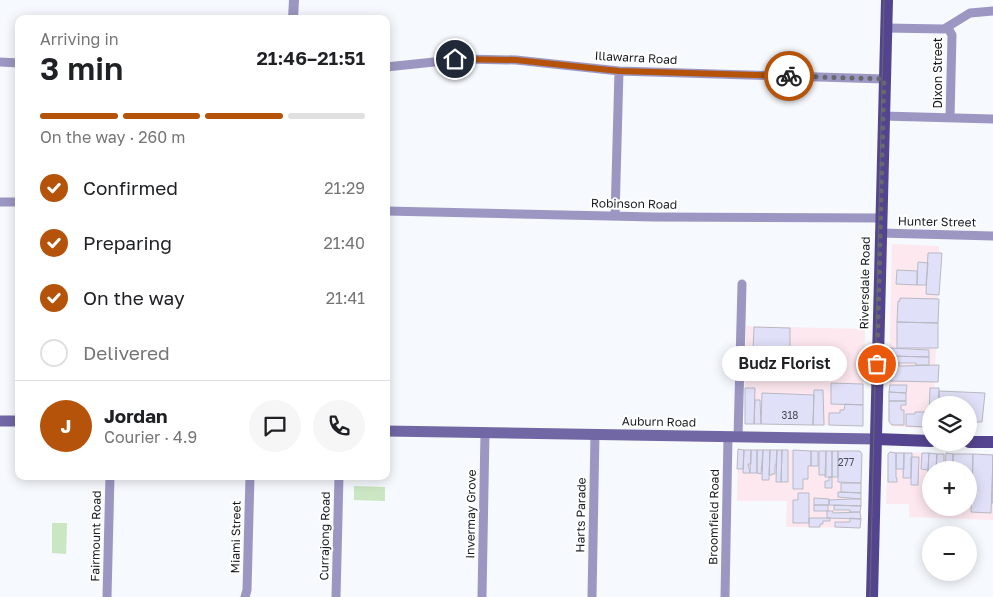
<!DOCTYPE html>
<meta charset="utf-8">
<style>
body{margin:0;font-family:"Golos Text",sans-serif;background:#f6f6f6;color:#202124;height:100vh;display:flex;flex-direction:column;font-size:19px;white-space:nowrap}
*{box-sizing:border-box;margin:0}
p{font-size:16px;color:#757577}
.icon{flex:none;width:28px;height:28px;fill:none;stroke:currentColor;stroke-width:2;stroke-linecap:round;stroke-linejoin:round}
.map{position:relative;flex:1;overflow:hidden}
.details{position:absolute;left:15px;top:15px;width:375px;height:465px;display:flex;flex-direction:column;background:#fff;border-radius:10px;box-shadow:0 2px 12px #0003}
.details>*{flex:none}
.buttons{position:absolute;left:922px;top:396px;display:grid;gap:10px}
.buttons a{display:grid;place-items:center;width:55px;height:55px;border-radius:50%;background:#fff;box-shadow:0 2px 12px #0003;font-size:25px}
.pin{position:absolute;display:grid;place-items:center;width:42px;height:42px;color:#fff;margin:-21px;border:2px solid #fff;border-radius:50%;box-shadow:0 1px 5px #0007}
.courier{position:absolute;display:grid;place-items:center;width:50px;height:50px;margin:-25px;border:4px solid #b45309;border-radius:50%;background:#fff;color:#222;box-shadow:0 1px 6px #0007}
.bubble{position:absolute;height:35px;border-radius:18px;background:#fff;box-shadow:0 2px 12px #0003;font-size:16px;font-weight:600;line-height:35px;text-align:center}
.headline em{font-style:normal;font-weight:600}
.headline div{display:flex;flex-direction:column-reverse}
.headline{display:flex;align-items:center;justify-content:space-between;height:85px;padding:0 25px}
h1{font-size:32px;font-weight:600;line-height:38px}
.bar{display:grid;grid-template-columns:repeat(4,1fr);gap:8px 5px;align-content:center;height:60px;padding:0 25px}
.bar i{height:6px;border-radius:4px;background:#e0e0e0}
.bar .selected{background:#b45309}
.bar p{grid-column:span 4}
.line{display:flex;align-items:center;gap:12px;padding:0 25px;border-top:1px solid #e0e0e0}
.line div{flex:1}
.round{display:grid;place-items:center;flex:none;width:52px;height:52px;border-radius:26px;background:#f6f6f6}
ol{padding:0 25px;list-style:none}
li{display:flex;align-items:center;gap:15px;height:55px}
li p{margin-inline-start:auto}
li .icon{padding:5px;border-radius:50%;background:#b45309;color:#fff;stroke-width:4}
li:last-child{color:#757577}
li i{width:28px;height:28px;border:2px solid #e0e0e0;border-radius:50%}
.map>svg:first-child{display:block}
</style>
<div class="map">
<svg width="993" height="597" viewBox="0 0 993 597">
<rect width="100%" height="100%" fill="#f6f9fd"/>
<path fill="#fde8ef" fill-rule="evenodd" d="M892,244L939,246L934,405H931V429L891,426L888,423Z
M746,326L865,329L863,426L745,424Z
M738,449L860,451L862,454L860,528L786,527L787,501H737Z
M890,452L993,454V520L909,517V504H886L888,454ZM931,470H969V508H931Z"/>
<path fill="#cae6c2" d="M354,486L385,487V501L354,500Z
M52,523H67L66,554L52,553Z"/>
<path fill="#e0e1f8" stroke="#b8b9c4" d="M928,253H942L939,295L926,294Z
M918,262L928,263L926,285H917Z
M897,270L917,271V285L896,284Z
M900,298L939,299L938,323L897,322L898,301H900Z
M897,322L938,323V348H897Z
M754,327L790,328V351L753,350Z
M890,348L929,350V357L890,356Z
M890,356L929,357V365H916V363H890Z
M890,363H899V366L939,365L938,382L890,381Z
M831,383L863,384V405L831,404Z
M890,385H907L906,393L889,392Z
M745,388H755L754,424H745Z
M930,388H939V405H931V421H929Z
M814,390H823L824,425H813Z
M939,391L985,393L982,422H969V405H939Z
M889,392L906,393V401H889Z
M762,393L814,395L813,425L761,424Z
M755,400H760L761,424H754Z
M889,401H906V405H901V410H904V425H892L889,421Z
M845,404L863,405V426L829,425V413H840V410H844Z
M915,412H925V416L929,417V427L906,426V414H915Z
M738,449L744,450L743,469H737Z
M744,450H751V464H748L750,473H743Z
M751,450H757V473H750Z
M757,450H763L761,474L757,473Z
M763,450H770L769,480H762Z
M770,450H777L776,465H775V474H772V475H769Z
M777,450H782L781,482H776Z
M782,450H788V482H781Z
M793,450L811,451V466H808V479H803V489H793Z
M811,451H818V466H811Z
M819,451H826V475H819Z
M826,451H832V477H825Z
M832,451H838V477H832Z
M838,451H860L862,454L861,483L838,482Z
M890,452L896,453V478H897V482H888V454Z
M896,453H904V469H896Z
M904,453H912L911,478H903Z
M922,453H929L928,470L921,469Z
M929,453L937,454L936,470H931V488L927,487Z
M946,453L953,454V470H945Z
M937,454H944V470H936Z
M953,454H973L972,502H969V470H953Z
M973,454L993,455L991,513L971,512Z
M993,455V503H992Z
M911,457H919L918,485H911Z
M829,477H832V488H825V481H829Z
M841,483H861V493L841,492Z
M838,492L861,493V499L838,497Z
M798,493H809V523H793V500H798Z
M814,498L829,499V505H814Z
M851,499H861V506L829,505V500Z
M814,505H828V511H814Z
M834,505L861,506L860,512H850V510H834Z
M827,511H833V513L860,512L861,519L827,518Z
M809,518H830V521H823V524H820V527H809Z
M850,518L861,519L860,528L835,527V522H850Z"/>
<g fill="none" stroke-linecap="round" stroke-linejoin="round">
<path stroke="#9c97c2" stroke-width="9" d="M886,28L944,29L970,13L993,11
M948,28L952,35L950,118
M0,62L19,63
M386,67L463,59L516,60L619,71L884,79
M883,116L993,119
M0,202H19
M386,211L654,217L881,218
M615,216L619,71
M880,233L993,236
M738,437L742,284
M107,597L110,476
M245,597L247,590L250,476
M336,597L339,476
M482,597L485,432
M592,597L595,434
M725,597L728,437"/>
<path stroke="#9c97c2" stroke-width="10" d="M293,19L294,0"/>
<path stroke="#7167a5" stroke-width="11" d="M0,421H19
M386,431L876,439"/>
<path stroke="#54448f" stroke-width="12" d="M876,439L931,441
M969,442H993
M872,597L887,0"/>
<path stroke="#66696d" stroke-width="1" d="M870,597L884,0"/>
</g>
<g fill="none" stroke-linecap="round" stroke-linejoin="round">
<path stroke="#66696d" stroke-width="5" stroke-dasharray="0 9" d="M789,76L884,79L877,364"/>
<path stroke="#b45309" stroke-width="6" d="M455,59L516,60L619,71L789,76"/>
</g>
<g text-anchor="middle" stroke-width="4" stroke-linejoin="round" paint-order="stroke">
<g font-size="10" fill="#4a4c55">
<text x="790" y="419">318</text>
<text x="846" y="466">277</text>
</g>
<g font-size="12" fill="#181b1f" stroke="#fff">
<text transform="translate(636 58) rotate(3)" y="4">Illawarra Road</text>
<text transform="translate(938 73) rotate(-90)" y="4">Dixon Street</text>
<text transform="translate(634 204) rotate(1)" y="4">Robinson Road</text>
<text transform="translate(937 222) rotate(1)" y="4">Hunter Street</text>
<text transform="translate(865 283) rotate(-89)" y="4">Riversdale Road</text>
<text transform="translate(659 422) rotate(1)" y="4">Auburn Road</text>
<text transform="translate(471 514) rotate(-89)" y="4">Invermay Grove</text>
<text transform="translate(581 515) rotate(-89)" y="4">Harts Parade</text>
<text transform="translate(714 517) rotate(-89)" y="4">Broomfield Road</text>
<text transform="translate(96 536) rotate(-89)" y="4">Fairmount Road</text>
<text transform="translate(325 536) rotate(-89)" y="4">Currajong Road</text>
<text transform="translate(236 537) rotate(-89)" y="4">Miami Street</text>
</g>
</g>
</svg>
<div class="buttons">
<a><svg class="icon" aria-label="layers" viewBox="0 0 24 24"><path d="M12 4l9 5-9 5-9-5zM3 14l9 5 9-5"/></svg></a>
<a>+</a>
<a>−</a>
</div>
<div class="pin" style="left:877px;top:364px;background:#ea580c"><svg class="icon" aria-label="bag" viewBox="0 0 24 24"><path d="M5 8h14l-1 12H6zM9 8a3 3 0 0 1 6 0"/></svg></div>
<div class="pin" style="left:455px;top:59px;background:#1f2937"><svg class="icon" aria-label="home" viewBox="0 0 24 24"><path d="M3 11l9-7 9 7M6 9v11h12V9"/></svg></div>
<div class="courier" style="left:789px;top:76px"><svg class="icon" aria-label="bike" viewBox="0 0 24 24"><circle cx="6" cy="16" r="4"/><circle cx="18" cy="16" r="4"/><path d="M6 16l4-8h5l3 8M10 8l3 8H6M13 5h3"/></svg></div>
<div class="bubble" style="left:722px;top:346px;width:125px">Budz Florist</div>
<section class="details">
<div class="headline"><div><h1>3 min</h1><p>Arriving in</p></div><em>21:46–21:51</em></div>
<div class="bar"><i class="selected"></i><i class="selected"></i><i class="selected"></i><i></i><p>On the way · 260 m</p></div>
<ol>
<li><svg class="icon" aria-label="check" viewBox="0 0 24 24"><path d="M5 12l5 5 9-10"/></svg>Confirmed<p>21:29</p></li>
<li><svg class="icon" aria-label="check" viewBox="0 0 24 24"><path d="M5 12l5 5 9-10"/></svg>Preparing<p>21:40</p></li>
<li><svg class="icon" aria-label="check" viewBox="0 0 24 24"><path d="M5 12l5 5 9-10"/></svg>On the way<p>21:41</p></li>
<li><i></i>Delivered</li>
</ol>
<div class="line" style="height:90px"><b class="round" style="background:#b45309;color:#fff">J</b><div><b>Jordan</b><p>Courier · 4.9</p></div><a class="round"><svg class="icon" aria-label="chat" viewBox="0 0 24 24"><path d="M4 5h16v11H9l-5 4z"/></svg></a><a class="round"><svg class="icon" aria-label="phone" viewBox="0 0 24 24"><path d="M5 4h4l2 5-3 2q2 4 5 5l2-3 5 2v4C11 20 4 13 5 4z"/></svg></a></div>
</section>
</div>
